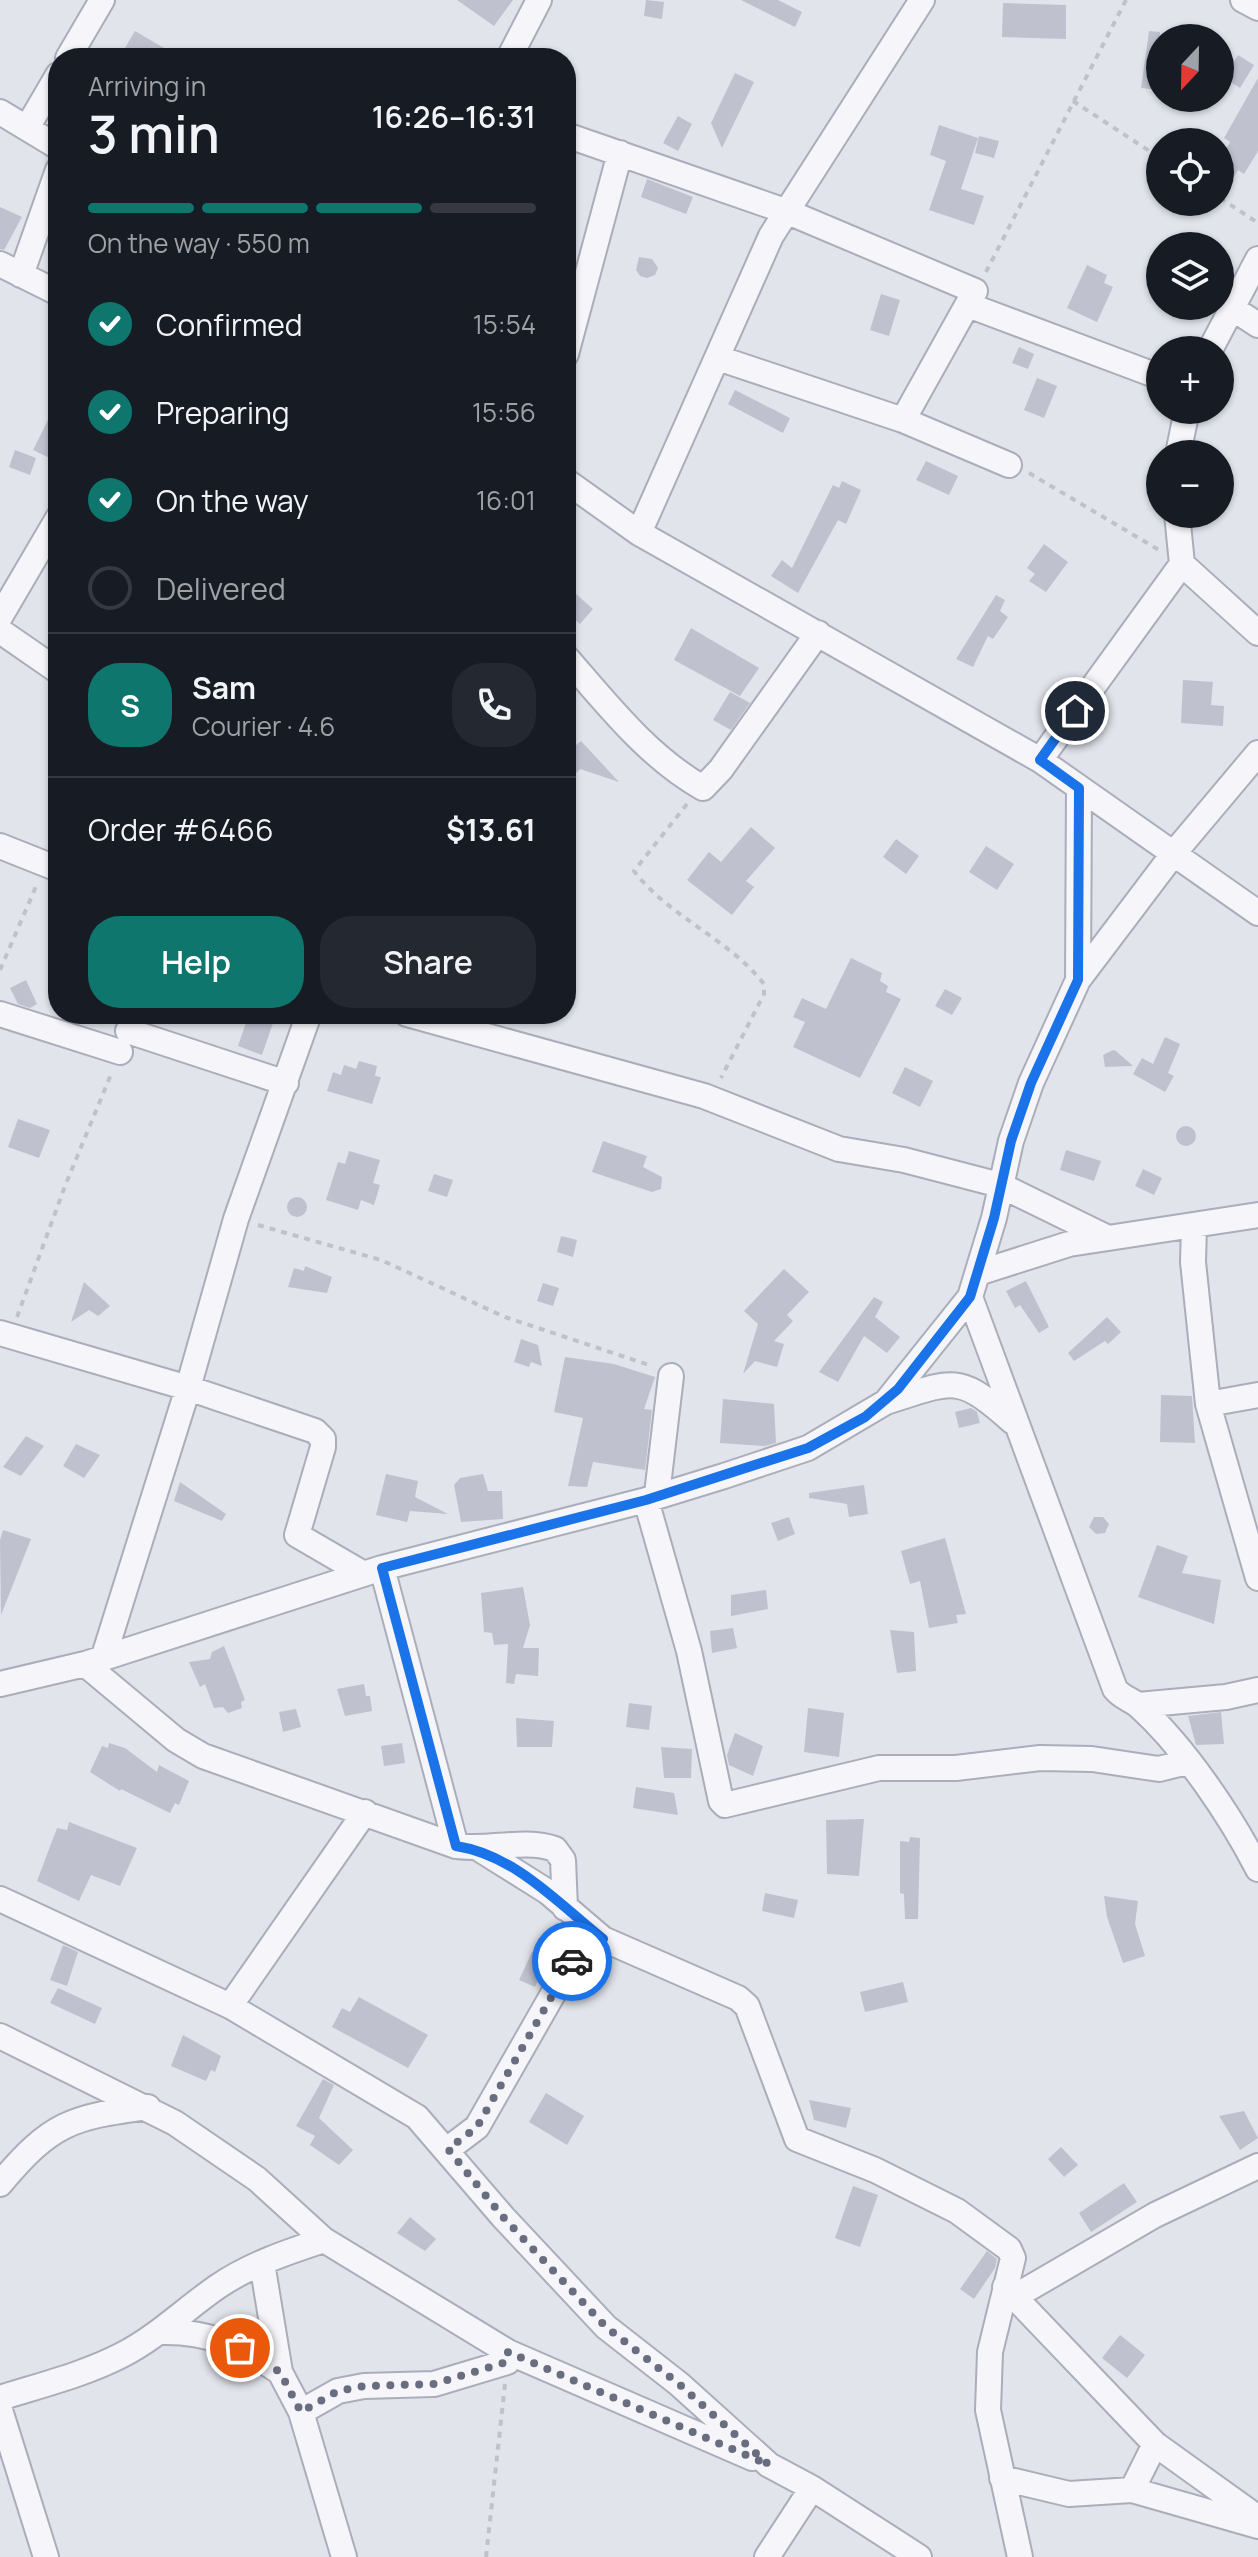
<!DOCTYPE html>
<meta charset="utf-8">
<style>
body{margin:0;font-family:Manrope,sans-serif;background:#242831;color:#f1f3f6;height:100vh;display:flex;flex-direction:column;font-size:30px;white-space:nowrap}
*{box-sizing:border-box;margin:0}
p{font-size:26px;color:#9ea1a6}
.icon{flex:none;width:44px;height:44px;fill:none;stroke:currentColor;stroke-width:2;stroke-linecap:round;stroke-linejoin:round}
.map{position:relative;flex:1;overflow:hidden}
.drawer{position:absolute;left:48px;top:48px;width:528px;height:976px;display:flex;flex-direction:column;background:#171b24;border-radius:32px;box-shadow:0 2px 6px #0004}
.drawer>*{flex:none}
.needle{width:52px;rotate:202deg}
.buttons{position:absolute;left:1146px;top:24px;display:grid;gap:16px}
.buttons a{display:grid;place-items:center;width:88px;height:88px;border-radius:50%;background:#171b24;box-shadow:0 2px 6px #0004;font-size:40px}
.pin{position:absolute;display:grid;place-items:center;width:68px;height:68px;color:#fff;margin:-34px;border:4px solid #fff;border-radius:50%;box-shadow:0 2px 8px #0007}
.courier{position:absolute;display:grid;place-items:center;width:80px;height:80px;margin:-40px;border:6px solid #1a73e8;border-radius:50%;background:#fff;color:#222;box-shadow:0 2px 10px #0007}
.summary em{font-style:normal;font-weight:600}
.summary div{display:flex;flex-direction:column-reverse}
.summary{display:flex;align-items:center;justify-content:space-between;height:136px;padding:0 40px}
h1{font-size:52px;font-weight:600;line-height:60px}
.bar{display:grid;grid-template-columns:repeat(4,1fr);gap:12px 8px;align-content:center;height:96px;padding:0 40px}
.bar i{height:10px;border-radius:6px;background:#363941}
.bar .on{background:#0f766e}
.bar p{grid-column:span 4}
.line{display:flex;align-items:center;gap:20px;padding:0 40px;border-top:2px solid #363941}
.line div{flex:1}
.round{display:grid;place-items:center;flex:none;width:84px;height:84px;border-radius:32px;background:#242831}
ol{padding:0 40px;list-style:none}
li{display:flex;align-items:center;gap:24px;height:88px}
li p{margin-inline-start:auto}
li .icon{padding:8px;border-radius:50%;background:#0f766e;color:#fff;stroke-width:4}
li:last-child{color:#9ea1a6}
li i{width:44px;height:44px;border:4px solid #363941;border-radius:50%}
.primary-button{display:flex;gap:16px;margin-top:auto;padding:16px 40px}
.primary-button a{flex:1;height:92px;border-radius:32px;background:#0f766e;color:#fff;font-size:32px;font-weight:600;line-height:92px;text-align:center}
.primary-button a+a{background:#242831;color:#f1f3f6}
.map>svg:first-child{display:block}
</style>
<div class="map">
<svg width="1258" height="2557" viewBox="0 0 1258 2557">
<rect width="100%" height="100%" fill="#e2e4ec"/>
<path fill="#bfc1cf" d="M457,0H513L494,26Z
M646,0L664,2L662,19L644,16Z
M741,0H778L802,12L795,27Z
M1003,3L1066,5V39L1002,37Z
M135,31L181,58H119Z
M1149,31L1160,32V90L1141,88Z
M1238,55L1254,65L1240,88L1224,78Z
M735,73L754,82L722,148L711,123Z
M1258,78V151L1244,174L1238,170L1232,180L1220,173V159L1230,142L1224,138Z
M678,116L692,124L678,151L663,143Z
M939,125L978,138L961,189L984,196L974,225L929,210L946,161L930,155Z
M979,136L999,141L994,158L975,153Z
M647,179L693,197L686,214L641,197Z
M0,207L22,217L4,250L0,249Z
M639,257L652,259L658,268L655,275L647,278L640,276L636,270Z
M1087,265L1107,275L1104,283L1113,287L1097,322L1067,308Z
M881,294L900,300L889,336L870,330Z
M1019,347L1034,354L1028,369L1012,363Z
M1037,378L1057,386L1044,418L1024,410Z
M735,390L790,418L783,433L728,404Z
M58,400V462L33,450Z
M15,450L36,458L30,475L9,467Z
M926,461L958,476L949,495L916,480Z
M842,481L861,490L846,524L838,520L798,593L771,576L782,560L792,568L833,485L839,488Z
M1044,544L1068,562L1046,592L1029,581L1035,574L1027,568Z
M566,585L593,609L580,624L566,612Z
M996,595L1005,600L1000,611L1008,617L993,639L988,636L973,667L956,659Z
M691,628L759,668L740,696L674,660Z
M1183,680L1213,682L1211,705L1224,706L1223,726L1181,723Z
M730,692L750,703L731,730L713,720Z
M566,736L575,746L581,741L619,782L580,769L566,783Z
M751,827L775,848L746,881L754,887L732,915L687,880L709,852L721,862Z
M896,839L919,856L906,874L883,857Z
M986,846L1014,864L997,890L969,872Z
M851,958L882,973L880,981L888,986L886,992L901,999L860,1078L793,1047L805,1022L793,1017L802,998L826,1009Z
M26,980L37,1004L30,1008L18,1004L10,988Z
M945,989L962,998L952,1015L935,1006Z
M249,1014L274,1020L262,1055L238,1046Z
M1165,1037L1180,1044L1168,1073L1174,1076L1165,1092L1133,1074L1142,1058L1153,1064Z
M1113,1050L1116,1051L1133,1066L1105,1067L1103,1055Z
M359,1061L377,1066L375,1076L381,1077L372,1104L327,1091L333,1072L341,1075L344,1065L356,1069Z
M905,1067L933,1081L920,1107L892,1093Z
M18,1119L50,1130L39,1158L8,1147Z
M1176 1136a10 10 0 1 1 20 0a10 10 0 1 1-20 0Z
M603,1141L647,1156L643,1167L662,1177L661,1189L652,1192L592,1172Z
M1066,1150L1101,1161L1094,1181L1060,1170Z
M349,1151L380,1160L373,1183L380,1185L374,1205L361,1200L358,1210L326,1200L338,1162L345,1164Z
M1143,1169L1162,1178L1154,1195L1135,1186Z
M434,1174L453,1180L447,1197L428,1191Z
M287 1207a10 10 0 1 1 20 0a10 10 0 1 1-20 0Z
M561,1236L577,1240L573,1257L557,1252Z
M305,1266L332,1277L327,1293L288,1287L294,1268L304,1271Z
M784,1269L809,1292L787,1315L793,1321L774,1341L784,1344L777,1367L755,1361L743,1374L758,1324L744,1311Z
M1026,1281L1049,1327L1039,1333L1020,1305L1015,1308L1006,1291Z
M84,1282L110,1306L98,1316L89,1310L71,1322Z
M543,1283L559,1288L553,1306L537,1301Z
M874,1297L883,1302L875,1317L900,1337L887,1353L864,1336L838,1382L819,1372Z
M1107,1317L1121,1332L1108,1344L1105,1341L1074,1361L1068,1353Z
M521,1339L538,1345L542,1366L531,1362L529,1367L514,1362Z
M565,1357L614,1364L655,1377L644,1409L652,1410L645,1470L593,1462L587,1487L568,1486L583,1418L554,1412Z
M1161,1395L1192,1396L1195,1443L1160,1442Z
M723,1399L774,1404L776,1443L765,1446L720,1443Z
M971,1408L977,1412L980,1423L959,1428L955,1412Z
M26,1436L44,1446L21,1476L3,1467Z
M76,1444L100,1455L84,1478L63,1466Z
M386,1474L418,1481L415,1497L448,1514L410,1511L407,1522L376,1515Z
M483,1474L488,1491H502L503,1519L461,1522L454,1485L460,1478Z
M180,1482L226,1514L222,1521L174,1501Z
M864,1485L868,1514L849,1517L847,1504L809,1498V1493Z
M789,1517L795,1534L778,1541L771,1523Z
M1094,1517H1103L1109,1524L1105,1533L1096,1534L1089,1527Z
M3,1530L31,1539L1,1615L0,1540Z
M945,1538L966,1614L956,1615L958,1623L929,1628L920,1581L910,1584L901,1551Z
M1157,1545L1188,1556L1182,1573L1221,1580L1214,1624L1138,1597Z
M523,1587L530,1625L523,1648H539L538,1676L516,1674L514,1684L506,1683L508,1644L494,1645L492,1633L484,1632L481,1593Z
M766,1590L768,1609L731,1616V1595Z
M733,1628L737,1648L712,1653L710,1631Z
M890,1630L914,1632L916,1671L897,1673Z
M224,1646L245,1700L241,1702L242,1708L228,1713L223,1707L214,1708L205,1684L200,1687L189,1662L210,1659L212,1652Z
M364,1684L366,1696H370L372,1711L345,1716L337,1689Z
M629,1703L652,1706L649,1730L626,1727Z
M808,1708L844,1713L839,1757L804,1752Z
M296,1709L301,1727L283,1732L279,1712Z
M1221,1712L1224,1744L1196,1745L1188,1716Z
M516,1718L554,1721L552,1747H517Z
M735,1733L763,1746L753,1776L729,1765L727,1755Z
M109,1743L125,1748L157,1772L159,1765L189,1781L179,1805L175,1803L170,1813L121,1789L120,1791L90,1772L102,1746L108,1748Z
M402,1743L405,1763L384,1766L381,1746Z
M661,1747L692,1749L691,1778H664Z
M636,1787L674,1793L678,1815L633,1808Z
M864,1819L859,1876L827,1874L826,1820Z
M69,1822L137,1848L120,1886L91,1875L79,1901L37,1881L57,1828L67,1830Z
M910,1837L920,1838L918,1919H905L904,1894L900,1893V1841L909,1842Z
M765,1893L798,1900L794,1918L762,1911Z
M1104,1896L1138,1901L1135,1924L1145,1956L1123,1963L1107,1917Z
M63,1945L78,1952L67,1986L50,1980Z
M532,1952L546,1961L535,1987L519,1980Z
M903,1982L908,2002L865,2012L860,1992Z
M58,1988L102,2008L95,2024L50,2003Z
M359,1997L428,2035L408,2068L332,2027L342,2008L350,2012Z
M183,2035L221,2056L215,2072L211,2070L206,2081L171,2066Z
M323,2079L334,2085L319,2118L353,2150L339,2165L310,2145L315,2136L296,2126Z
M546,2093L584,2116L567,2145L529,2122Z
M809,2100L851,2108L846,2128L814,2120Z
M1244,2111L1258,2138L1240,2150L1219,2116Z
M1061,2147L1078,2165L1064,2177L1048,2159Z
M1124,2183L1137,2202L1091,2232L1079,2213Z
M853,2186L878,2195L860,2247L835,2238Z
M410,2217L436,2239L425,2251L397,2233Z
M987,2251L997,2259L995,2268L974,2299L960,2289Z
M1120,2335L1145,2355L1127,2378L1102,2358Z"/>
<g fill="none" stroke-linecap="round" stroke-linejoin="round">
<defs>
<path id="minor" d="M1243,0L1258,8
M68,58L102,0
M509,58L539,0
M0,112L58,147
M27,128L58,75
M566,135L788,212L975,291L903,420
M0,264L58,293
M21,275L58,170
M968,305L1160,377
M1232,308L1258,325
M1210,350L1258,259
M566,354L620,153
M718,358L903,420L1009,465
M1178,454L1187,410
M566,481L639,533L1040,760L1258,913
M1177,514L1182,564L1258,633
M639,533L771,236L922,0
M0,617L58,518
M0,631L58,671
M566,657C606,703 648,757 703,788L721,769L818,633
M1040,760L1182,564
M0,846L58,869
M1078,980L1079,788
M0,1014L120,1052
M407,1014L704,1096L839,1149L904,1160L1000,1185L1106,1237
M128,1031L286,1083
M1194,1226L1193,1262L1208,1404L1258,1578
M978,1273L1069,1244L1258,1215
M970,1297L1115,1689C1122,1698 1131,1699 1140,1707C1185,1748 1230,1815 1258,1869
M0,1333L188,1388L315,1431L323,1439V1447L297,1535L364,1574
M889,1401C955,1380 959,1374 1013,1422
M1208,1404L1258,1395
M657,1494L671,1376
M646,1500L689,1651L721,1801L725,1805L879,1768H956L1040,1758L1092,1759L1159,1769L1187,1762
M382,1568L456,1846
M103,1659L188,1388L236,1219L309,1014
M85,1664L176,1740L203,1756L456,1846C489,1851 524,1838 555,1849L563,1860L565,1908
M0,1684L85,1664L382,1568L646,1500L724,1476L808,1448L886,1402L970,1297L994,1218L1011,1141L1031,1083L1078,980L1174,853L1258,753
M1138,1705L1226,1697L1258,1690
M481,1850L548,1892L603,1939L738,1998L747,2006L797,2139L875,2170L957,2211L1009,2249L1013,2258L990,2352L988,2410L1020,2557
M0,1899L230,2006L417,2117L503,2217L606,2327L679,2384L769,2465L812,2488L919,2557
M230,2006L365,1812
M0,2036L175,2123L257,2179L324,2240L508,2352L752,2458
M448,2149L477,2127L573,1959L603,1939
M0,2184C51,2123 71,2117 148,2107
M262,2263L280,2372L301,2412L344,2557
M1005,2287L1155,2444
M1014,2297L1155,2215L1258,2166
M162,2332C208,2331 242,2346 280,2372
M0,2398C41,2385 83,2375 122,2355C157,2337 184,2310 217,2287C249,2265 287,2252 324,2240
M0,2410L46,2557
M301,2412L338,2391L364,2386L434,2384L507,2362L508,2352
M1002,2478L1069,2494L1132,2490L1258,2526
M1132,2490L1155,2444L1258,2518
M767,2557L812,2488"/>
</defs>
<use href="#minor" stroke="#aaadba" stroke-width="28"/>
<path stroke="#c0c2cb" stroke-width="4" stroke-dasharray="6 6" stroke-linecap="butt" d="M1073,101L1160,158
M1220,198L1258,223
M986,272L1126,0
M1029,473L1159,550
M687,804L634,871C669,917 729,939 764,984V994L721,1078
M0,970L37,884
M258,1225L381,1260L505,1317L652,1366
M17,1317L65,1186L112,1072
M486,2557L505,2384"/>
<use href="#minor" stroke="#f6f6fa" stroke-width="24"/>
</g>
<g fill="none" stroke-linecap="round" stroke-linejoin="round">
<path stroke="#696d80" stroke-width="8" stroke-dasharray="0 14.4" d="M240,2348L280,2372L301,2412L338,2391L364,2386L434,2384L507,2362L508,2352L769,2465L679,2384L606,2327L503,2217L448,2149L477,2127L572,1961"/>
<path stroke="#1a73e8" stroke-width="10" d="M572,1961L603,1939C558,1903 515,1855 456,1846L382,1568L646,1500L808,1448L865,1417L898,1389L970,1297L994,1218L1011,1141L1031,1083L1078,980L1079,788L1040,760L1075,711"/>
</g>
</svg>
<div class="buttons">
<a><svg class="needle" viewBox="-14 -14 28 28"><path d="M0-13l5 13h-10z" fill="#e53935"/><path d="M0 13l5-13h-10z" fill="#9ea1a6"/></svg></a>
<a><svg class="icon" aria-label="locate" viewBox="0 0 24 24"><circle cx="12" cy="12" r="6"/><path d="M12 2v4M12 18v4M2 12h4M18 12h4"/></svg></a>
<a><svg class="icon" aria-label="layers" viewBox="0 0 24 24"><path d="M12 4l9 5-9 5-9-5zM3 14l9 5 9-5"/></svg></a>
<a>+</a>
<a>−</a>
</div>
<div class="pin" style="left:240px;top:2348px;background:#ea580c"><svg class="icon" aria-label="bag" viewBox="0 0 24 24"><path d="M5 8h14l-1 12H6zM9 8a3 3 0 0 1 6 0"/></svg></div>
<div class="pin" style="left:1075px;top:711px;background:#1f2937"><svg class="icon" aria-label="home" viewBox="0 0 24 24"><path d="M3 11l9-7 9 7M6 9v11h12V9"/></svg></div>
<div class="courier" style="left:572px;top:1961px"><svg class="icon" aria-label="car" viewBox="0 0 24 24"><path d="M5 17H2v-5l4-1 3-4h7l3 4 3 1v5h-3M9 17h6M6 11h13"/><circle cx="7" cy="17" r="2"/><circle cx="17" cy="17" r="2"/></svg></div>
<section class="drawer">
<div class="summary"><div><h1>3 min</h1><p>Arriving in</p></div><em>16:26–16:31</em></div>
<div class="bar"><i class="on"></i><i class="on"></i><i class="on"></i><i></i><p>On the way · 550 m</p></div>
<ol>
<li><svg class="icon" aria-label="check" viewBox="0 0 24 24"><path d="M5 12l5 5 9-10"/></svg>Confirmed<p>15:54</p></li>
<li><svg class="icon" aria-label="check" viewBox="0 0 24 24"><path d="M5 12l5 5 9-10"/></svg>Preparing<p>15:56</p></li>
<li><svg class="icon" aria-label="check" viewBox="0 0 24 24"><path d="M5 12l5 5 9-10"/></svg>On the way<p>16:01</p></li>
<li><i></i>Delivered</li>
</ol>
<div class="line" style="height:144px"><b class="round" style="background:#0f766e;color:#fff">S</b><div><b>Sam</b><p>Courier · 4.6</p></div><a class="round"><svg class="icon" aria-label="phone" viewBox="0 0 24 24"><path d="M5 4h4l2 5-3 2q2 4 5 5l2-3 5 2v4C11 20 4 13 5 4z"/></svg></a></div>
<div class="line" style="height:104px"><div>Order #6466</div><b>$13.61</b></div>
<div class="primary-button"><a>Help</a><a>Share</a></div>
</section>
</div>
